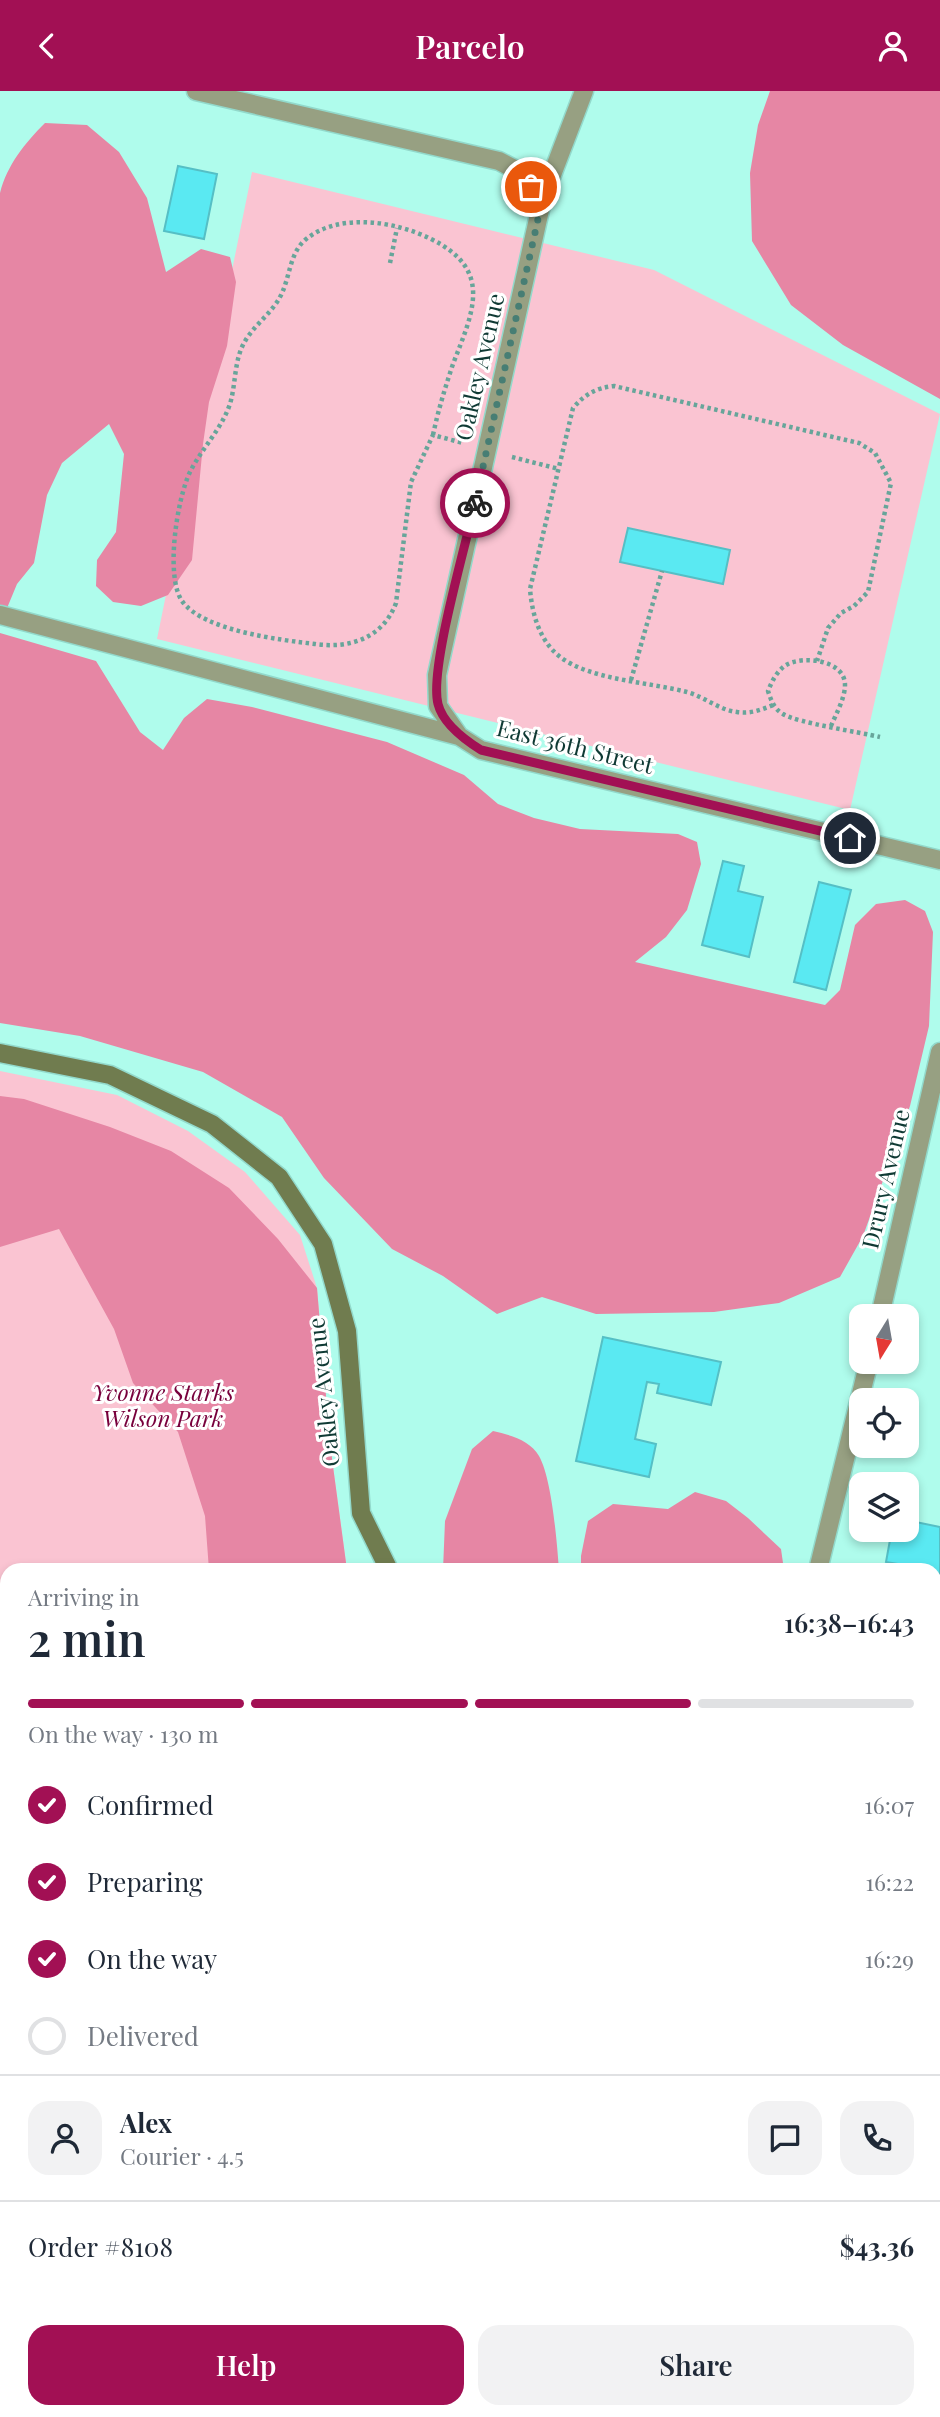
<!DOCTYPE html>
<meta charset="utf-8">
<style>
body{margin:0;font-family:"Playfair Display",serif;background:#f2f2f3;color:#1f2937;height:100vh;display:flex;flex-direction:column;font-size:26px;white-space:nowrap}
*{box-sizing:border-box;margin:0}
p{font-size:23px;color:#747a83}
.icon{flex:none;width:38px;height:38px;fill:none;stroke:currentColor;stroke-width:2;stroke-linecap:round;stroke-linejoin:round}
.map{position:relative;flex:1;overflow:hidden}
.drawer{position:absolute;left:0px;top:1472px;width:942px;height:856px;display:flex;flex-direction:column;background:#fff;border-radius:21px 21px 0 0;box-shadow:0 4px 10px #0003}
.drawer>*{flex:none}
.needle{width:46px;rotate:191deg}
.tools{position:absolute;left:849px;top:1213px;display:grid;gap:14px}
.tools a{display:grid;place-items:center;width:70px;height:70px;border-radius:14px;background:#fff;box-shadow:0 4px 10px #0003;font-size:35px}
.pin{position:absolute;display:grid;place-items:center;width:60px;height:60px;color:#fff;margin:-30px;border:4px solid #fff;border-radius:50%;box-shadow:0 2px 7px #0007}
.courier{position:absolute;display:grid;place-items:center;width:70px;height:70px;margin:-35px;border:5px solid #a21054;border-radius:50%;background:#fff;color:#222;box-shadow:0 2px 9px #0007}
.summary em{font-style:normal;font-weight:600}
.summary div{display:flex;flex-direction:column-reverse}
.summary{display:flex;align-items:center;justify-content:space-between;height:119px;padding:0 28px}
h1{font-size:46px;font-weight:600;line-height:52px}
.bar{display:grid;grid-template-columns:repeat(4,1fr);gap:10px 7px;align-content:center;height:84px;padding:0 28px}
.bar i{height:9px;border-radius:5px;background:#e0e1e3}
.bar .on{background:#a21054}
.bar p{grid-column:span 4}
.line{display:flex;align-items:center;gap:18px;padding:0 28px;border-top:2px solid #e0e1e3}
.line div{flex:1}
.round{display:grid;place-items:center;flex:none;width:74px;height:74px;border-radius:21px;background:#f2f2f3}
ol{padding:0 28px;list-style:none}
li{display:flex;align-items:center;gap:21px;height:77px}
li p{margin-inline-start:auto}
li .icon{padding:7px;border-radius:50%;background:#a21054;color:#fff;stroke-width:4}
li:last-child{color:#747a83}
li i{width:38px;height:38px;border:4px solid #e0e1e3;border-radius:50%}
.button{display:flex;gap:14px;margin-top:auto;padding:14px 28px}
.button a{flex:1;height:80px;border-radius:21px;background:#a21054;color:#fff;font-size:28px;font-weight:600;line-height:80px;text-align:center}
.button a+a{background:#f2f2f3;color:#1f2937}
header{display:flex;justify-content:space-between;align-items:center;height:91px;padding:0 28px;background:#a21054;color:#fff;font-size:32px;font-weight:600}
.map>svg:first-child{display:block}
</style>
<header><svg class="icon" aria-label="back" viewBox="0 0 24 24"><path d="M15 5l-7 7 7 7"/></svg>Parcelo<svg class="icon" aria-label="person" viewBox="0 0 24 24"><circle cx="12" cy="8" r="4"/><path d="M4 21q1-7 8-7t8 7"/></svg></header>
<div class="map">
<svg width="940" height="2326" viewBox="0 0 940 2326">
<rect width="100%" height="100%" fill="#affcec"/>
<path fill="#fac4d2" d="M252,81L654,179L940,323L850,719L157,548Z
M0,980L117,1004L188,1040L245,1081L300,1144L317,1197L330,1353L347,1479H7V2154L0,2152Z"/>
<path fill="#e686a4" d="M770,0H940V308L843,254L791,214L752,150L750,82L758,34Z
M45,32L87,34L119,61L147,107L166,181L201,158L230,166L236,191L227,255L209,311L203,353L192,469L168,504L141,515L113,511L96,495L97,469L116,441L124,363L109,333L62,372L47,404L34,472L17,493L0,534V102C7,74 25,52 45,32Z
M0,542L96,570L140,641L163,659L184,627L207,608L252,616L387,651L464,684L498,713L534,727L580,738L678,743L697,751L701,773L687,819L666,846L635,871L825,914L840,899L855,834L876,813L905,809L925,820L933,841L929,935L910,1015L863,1145L840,1186L779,1212L714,1221L596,1223L542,1206L497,1223L443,1185L392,1158L324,1087L282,1026L203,981L80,945L0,932Z
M0,1005L24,1008L110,1036L171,1060L229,1097L278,1148L317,1197L330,1353L347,1479H209L205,1425L178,1341L133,1292L114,1238L59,1138L0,1156Z
M493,1340C510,1344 530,1349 539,1365C552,1388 557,1452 559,1479H443L445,1430L472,1358Z
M695,1401L726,1410L748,1427L781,1458L784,1479H581V1465L588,1430L613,1413L668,1418Z
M233,2320H408V2321L403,2326H234Z
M442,2320L855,2321L851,2326H441Z"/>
<path fill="#5ae9f2" stroke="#55bfc5" stroke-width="2" d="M178,75L217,83L204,148L164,140Z
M628,437L730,459L723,493L620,471Z
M723,770L744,775L738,800L763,806L749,866L702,854Z
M819,791L851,799L826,899L794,891Z
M603,1246L721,1271L711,1314L657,1302L659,1293L647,1291L635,1348L656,1353L649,1386L576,1370Z
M906,1429L940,1436V1483L934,1482V1479L886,1471L892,1438H906Z
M940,1604V1659L934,1658V1629Z
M0,2243L7,2245V2304L0,2302Z
M127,2320H157L155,2326H126Z"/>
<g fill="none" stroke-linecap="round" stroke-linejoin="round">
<defs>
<path id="street" d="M196,0L499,70L520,81L542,110
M0,524L459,645L481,659L940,769
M459,645L438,615L437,584L542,110L584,0
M880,1225L940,961
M818,1479L869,1270
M0,2172L7,2174
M188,2326L190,2320
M621,2326L623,2320"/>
<path id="secondary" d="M0,962L110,984L212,1033L279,1086L323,1153L347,1240L361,1422L389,1479
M934,1714L940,1716"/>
</defs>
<use href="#street" stroke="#92d9cb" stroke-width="21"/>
<use href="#secondary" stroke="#92d9cb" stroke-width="21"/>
<path stroke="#67a59a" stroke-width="4.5" stroke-dasharray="3.5 3.5" stroke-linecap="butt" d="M390,172L397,137
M433,344C438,320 445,297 453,273C473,221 494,179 431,148C395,130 338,121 305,149C289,163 290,188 280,206C271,223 253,235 244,252C234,270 236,293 230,313C221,339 202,357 190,381C177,408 165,485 182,510C203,540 281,549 315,553C350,558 383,547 396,512L411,391L433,344L463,352
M512,366L559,378
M631,589L662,480
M773,614C761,619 750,623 737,621C719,619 705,606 687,601C649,591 589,589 559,565C539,549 532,522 530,498L573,317C585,303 596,297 614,295L859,352L875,362L891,392L868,501L854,515L841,522L828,537L817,570
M831,635C836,623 845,607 845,594C845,569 803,564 786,574C777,580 772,590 768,600C771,609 774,618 783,623C798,632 859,641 880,646"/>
<use href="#street" stroke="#97a082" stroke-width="18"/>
<use href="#secondary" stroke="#707c4f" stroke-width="18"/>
</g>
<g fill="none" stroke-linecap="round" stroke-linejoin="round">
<path stroke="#477e74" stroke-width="7" stroke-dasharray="0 12.6" d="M475,412L542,110L531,96"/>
<path stroke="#a21054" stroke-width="9" d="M475,412C466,454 429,578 438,613C443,633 465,649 481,659L850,747"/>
</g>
<g text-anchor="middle" stroke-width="6" stroke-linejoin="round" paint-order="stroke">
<g font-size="23" fill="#0f3a34" stroke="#fff">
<text transform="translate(480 276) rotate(-77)" y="8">Oakley Avenue</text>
<text transform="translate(575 656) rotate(14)" y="8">East 36th Street</text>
<text transform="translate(886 1088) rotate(-77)" y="8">Drury Avenue</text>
<text transform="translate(324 1301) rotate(-96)" y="8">Oakley Avenue</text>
</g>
<g font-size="23" font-style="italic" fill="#78003c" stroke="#fff">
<text x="163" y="1310">Yvonne Starks<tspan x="163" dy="26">Wilson Park</tspan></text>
</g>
</g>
</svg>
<div class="tools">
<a><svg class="needle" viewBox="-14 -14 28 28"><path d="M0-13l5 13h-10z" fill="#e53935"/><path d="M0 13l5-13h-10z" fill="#747a83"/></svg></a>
<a><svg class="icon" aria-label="locate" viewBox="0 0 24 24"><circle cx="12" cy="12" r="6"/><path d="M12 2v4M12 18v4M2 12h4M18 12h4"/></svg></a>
<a><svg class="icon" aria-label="layers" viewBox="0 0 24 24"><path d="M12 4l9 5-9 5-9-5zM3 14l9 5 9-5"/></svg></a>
</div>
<div class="pin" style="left:531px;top:96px;background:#ea580c"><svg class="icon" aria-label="bag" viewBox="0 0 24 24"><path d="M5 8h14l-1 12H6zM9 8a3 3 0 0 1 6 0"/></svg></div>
<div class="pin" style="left:850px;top:747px;background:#1f2937"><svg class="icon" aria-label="home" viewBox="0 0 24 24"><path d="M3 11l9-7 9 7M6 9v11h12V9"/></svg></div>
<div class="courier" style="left:475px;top:412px"><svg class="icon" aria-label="bike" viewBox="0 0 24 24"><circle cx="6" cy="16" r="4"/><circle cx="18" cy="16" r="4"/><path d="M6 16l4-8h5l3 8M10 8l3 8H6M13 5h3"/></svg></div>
<section class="drawer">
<div class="summary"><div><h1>2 min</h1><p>Arriving in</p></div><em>16:38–16:43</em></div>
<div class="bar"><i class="on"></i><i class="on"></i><i class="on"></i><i></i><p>On the way · 130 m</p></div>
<ol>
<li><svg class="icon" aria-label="check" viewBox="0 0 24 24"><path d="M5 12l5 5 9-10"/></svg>Confirmed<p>16:07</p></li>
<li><svg class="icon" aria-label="check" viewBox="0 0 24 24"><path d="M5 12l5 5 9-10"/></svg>Preparing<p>16:22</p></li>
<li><svg class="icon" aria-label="check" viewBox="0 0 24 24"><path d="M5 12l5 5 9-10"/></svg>On the way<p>16:29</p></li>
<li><i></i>Delivered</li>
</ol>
<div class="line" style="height:126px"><a class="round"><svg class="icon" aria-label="person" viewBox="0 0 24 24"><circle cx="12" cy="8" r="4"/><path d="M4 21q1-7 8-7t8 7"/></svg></a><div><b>Alex</b><p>Courier · 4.5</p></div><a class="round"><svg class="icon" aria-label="chat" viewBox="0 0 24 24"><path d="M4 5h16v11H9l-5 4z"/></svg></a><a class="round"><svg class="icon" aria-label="phone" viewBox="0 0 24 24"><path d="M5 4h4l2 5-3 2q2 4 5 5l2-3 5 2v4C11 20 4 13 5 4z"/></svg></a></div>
<div class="line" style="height:91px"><div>Order #8108</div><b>$43.36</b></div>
<div class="button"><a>Help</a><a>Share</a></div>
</section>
</div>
